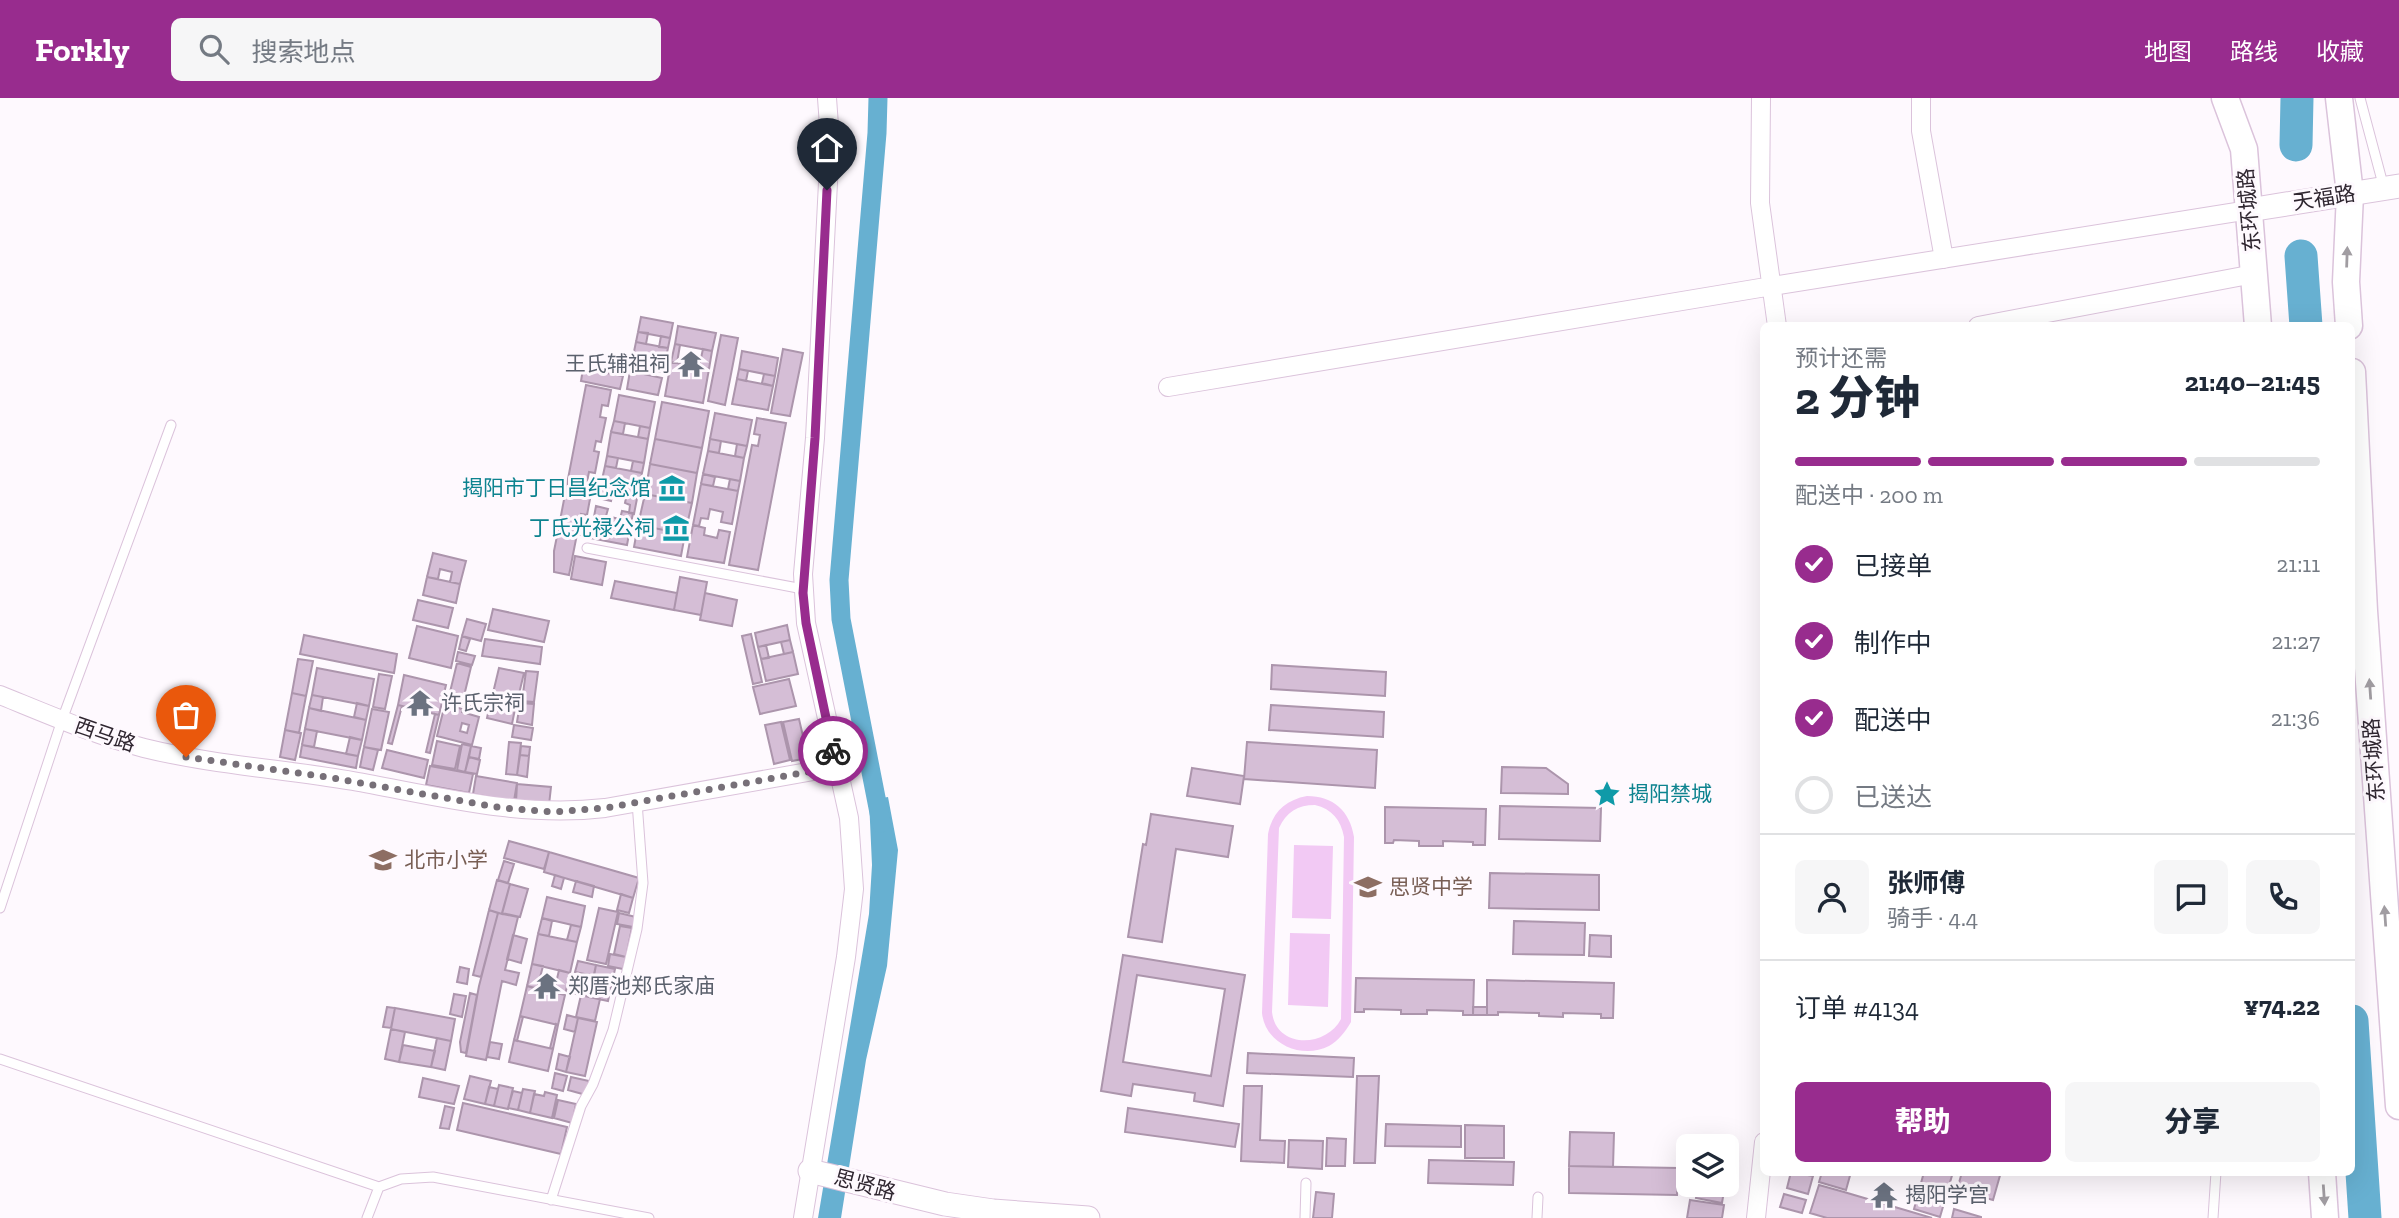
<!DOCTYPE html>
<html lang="zh">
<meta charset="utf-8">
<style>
body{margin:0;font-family:"Zilla Slab","Noto Sans SC",serif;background:#f6f6f7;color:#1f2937;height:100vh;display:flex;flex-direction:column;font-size:26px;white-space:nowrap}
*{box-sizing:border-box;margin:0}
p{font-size:23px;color:#747a83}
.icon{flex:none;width:38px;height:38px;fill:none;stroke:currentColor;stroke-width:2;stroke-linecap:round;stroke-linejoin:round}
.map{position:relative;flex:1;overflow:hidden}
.drawer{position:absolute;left:1760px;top:224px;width:595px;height:854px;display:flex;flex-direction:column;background:#fff;border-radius:10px;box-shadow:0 7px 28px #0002}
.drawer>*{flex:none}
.tools{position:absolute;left:1676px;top:1036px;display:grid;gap:14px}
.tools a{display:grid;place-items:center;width:63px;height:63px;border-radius:10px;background:#fff;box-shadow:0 7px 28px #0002;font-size:35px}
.pin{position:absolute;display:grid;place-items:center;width:60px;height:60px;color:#fff;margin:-72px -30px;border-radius:50% 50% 50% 0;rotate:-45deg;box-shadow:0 0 7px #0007}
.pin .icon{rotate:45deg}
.courier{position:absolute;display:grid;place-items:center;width:70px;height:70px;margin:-35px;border:5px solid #982c8e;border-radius:50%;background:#fff;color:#222;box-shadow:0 2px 9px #0007}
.head em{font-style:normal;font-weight:800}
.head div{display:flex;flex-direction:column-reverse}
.head{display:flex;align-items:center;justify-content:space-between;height:119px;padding:0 35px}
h1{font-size:46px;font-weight:800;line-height:52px}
.bar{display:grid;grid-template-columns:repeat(4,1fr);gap:10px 7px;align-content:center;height:84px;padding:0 35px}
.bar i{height:9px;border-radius:5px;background:#e0e1e3}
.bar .current{background:#982c8e}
.bar p{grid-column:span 4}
.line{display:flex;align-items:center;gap:18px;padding:0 35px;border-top:2px solid #e0e1e3}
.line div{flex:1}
.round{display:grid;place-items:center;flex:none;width:74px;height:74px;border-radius:10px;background:#f6f6f7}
ol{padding:0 35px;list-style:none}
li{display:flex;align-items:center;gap:21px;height:77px}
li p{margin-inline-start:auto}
li .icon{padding:7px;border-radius:50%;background:#982c8e;color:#fff;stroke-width:4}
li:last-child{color:#747a83}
li i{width:38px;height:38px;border:4px solid #e0e1e3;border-radius:50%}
.primary-button{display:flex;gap:14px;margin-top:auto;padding:14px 35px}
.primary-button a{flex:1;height:80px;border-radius:10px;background:#982c8e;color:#fff;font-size:28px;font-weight:800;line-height:80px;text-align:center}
.primary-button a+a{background:#f6f6f7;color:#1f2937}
header{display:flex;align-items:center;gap:42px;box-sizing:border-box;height:98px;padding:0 35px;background:#982c8e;color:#fff}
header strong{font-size:33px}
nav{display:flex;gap:38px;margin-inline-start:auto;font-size:24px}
.search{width:490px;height:63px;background:#f6f6f7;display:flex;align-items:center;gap:18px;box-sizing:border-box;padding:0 24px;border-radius:10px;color:#747a83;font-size:26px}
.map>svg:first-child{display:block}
</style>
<header>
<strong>Forkly</strong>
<div class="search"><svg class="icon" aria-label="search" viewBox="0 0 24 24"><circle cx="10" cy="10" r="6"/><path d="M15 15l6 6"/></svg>搜索地点</div>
<nav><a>地图</a><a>路线</a><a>收藏</a></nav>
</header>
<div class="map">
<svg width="2399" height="1120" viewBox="0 0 2399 1120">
<rect width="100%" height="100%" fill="#fef9fe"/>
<path fill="#f2c9f4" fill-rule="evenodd" d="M1307,698C1333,698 1350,713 1354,739L1351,924C1345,934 1339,942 1329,948C1302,962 1265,946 1262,915L1268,736C1272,715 1285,702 1307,698ZM1315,707C1332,711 1341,722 1344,739L1341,921C1326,950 1276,951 1272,914L1279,730C1286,714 1298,707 1315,707Z
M1294,747L1333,748L1331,821L1292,820Z
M1290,835L1330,836L1328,909L1288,907Z"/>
<path fill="#67b0d1" d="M888,699L898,752L887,868L866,962L841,1120H818L869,816L872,767L869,702Z"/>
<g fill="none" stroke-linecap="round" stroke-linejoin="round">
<path stroke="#67b0d1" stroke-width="19" d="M878,0L877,35L839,482L841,521L881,725"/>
<path stroke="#67b0d1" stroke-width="33" d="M2296,47L2297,0
M2301,158L2306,228
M2352,923L2365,1120"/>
</g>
<path fill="#d5bed6" stroke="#ac95ac" stroke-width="2" fill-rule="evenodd" d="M641,219L673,225L670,240L638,234Z
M678,228L716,235L712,253L675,246Z
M638,234L648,235L646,246L636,244Z
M721,237L738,240L725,307L708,303Z
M661,238L670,240L668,250L659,249Z
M636,244L668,250L663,274L631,268Z
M675,246L680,247L677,265L671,264Z
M703,251L712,253L709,271L699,269Z
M783,251L803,255L790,318L771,315Z
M742,253L778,260L775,278L739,271Z
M671,264L709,271L703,305L665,298Z
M583,271L623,278L620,291L581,283Z
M739,271L748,273L746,283L737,281Z
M630,273L662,280L658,297L627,291Z
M764,276L775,278L773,288L762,285Z
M737,281L773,288L768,312L732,306Z
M586,287L611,292L608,308L602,307L600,319L606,320L601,344L596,343L594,353L599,354L595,375L589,374L587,384L593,385L587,417L581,416L577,436L558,433Z
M619,297L655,304L650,330L614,323Z
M662,304L709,313L702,350L655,341Z
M715,315L752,322L747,348L710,341Z
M757,320L786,325L758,472L729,467L752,347L758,348L760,337L754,336Z
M614,323L625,325L623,336L611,334Z
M640,328L650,330L648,341L638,339Z
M611,334L648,341L644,365L607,358Z
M655,341L702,350L697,375L650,366Z
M710,341L721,343L719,355L708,353Z
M737,346L747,348L744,360L735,358Z
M708,353L744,360L740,383L703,376Z
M607,358L618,360L616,370L605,368Z
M633,363L644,365L642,375L631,373Z
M650,366L697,375L692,405L645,396Z
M605,368L642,375L634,416L629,415L630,407L625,405L627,395L613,393L611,403L598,400Z
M703,376L715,379L713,388L701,386Z
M730,381L740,383L738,393L728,391Z
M701,386L738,393L732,426L721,424L723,414L710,411L708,421L701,420L699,428L693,427Z
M645,396L692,405L685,436L638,427Z
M596,408L608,411L606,418L620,421L622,413L633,415L627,447L590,440Z
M580,424L592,427L590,439L577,436Z
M638,427L685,436L681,458L634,449Z
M693,427L705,430L704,437L717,440L719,432L730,434L724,465L687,459Z
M558,433L577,436L569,477L554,474V453Z
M433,455L466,463L460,486L450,484L452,474L440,471L438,481L427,479Z
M575,458L606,464L602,487L571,481Z
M427,479L460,486L456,505L423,497Z
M680,479L707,484L701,517L674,512Z
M615,483L677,495L674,512L611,500Z
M705,495L737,502L732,528L700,522Z
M418,502L453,510L448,530L413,522Z
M493,511L549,523L544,544L488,532Z
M467,521L486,526L481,543L462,538Z
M787,527L790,542L758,549L755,535Z
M417,528L458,538L451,570L409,560Z
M751,536L762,584L753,586L742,538Z
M304,537L397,556L394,575L300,556Z
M462,538L470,541L466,553L459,551Z
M485,541L542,549L540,566L482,558Z
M790,542L793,554L784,556L781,544Z
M766,547L769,560L761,561L758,549Z
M458,554L475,558L472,567L456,563Z
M793,554L798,576L766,583L761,561Z
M298,561L313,563L306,598L292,595Z
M457,565L471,569L464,598L450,594Z
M1272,567L1386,574L1385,598L1271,591Z
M317,570L374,581L369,608L312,597Z
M499,570L524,575L518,600L493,595Z
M526,573L538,574L534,604L522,603Z
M379,576L392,578L385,611L373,609Z
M404,577L446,587L439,617L398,607Z
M789,581L796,608L760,616L753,589Z
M450,594L472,599L470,610L448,604Z
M292,595L306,598L299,635L285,632Z
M312,597L323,599L321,613L309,610Z
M357,605L369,608L366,622L354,619Z
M520,605L534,606L532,627L517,624Z
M445,606L462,611V614L479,619L472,647L437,638ZM462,625L469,627L467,635L460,633Z
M490,606L515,611L512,626L487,620Z
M398,607L402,608L392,646L388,645Z
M1271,607L1384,614L1383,639L1269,632Z
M309,610L366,622L362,642L305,631Z
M372,611L389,614L381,652L364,649Z
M435,616L439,617L430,655L426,654Z
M799,621L808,660L792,663L783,624Z
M781,624L790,662L774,666L765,627Z
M514,627L533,630L531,642L512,639Z
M305,631L317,633L314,649L302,647Z
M285,632L301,635L295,662L280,659Z
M350,639L362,642L358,658L346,656Z
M437,643L460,648L455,671L432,667Z
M509,644L521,645L517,677L506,676Z
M1247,644L1377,652L1375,690L1244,681Z
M462,646L471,648L465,674L457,672Z
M302,647L358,658L356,670L300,659Z
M471,648L481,650L479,661L469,659Z
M521,648L530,649L529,658L520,657Z
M364,649L378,652L373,672L360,669Z
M387,652L428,662L424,680L382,670Z
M520,657L529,658L527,679L517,677Z
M469,659L480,662L477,676L465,674Z
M430,668L473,676L469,695L426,687Z
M1502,669L1546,670L1568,686V696L1501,695Z
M1192,670L1244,678L1240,706L1187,698Z
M476,678L517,685L514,703L473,696Z
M517,686L551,689L549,707L516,704Z
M1500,708L1601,710L1600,743L1499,741Z
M1385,709L1486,711L1485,747H1473V744L1443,743V748H1419V743L1394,742L1393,745H1385Z
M1151,716L1233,728L1228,759L1176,751L1162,844L1128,839L1143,746L1146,747Z
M509,743L549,754L544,771L504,760Z
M549,754L639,780L633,800L544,774Z
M504,763L514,766L508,785L498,782Z
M1490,775L1599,777V812L1489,810Z
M555,777L564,780L561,791L552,788Z
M497,782L510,786L502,816L489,812Z
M576,783L594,788L592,799L573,794Z
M510,786L528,791L520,819L502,815Z
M621,796L633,800L629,815L617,812Z
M547,799L585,808L581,829L542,820Z
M599,810L618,814L606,866L587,862Z
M489,812L498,815L481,879L473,877Z
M498,815L518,819L505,872L519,875L516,887L502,883L486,962L466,958L479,888Z
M619,815L636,819L633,829L617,826Z
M542,820L552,823L549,838L538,836Z
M1514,823L1585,825L1584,857L1513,856Z
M571,827L581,829L577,844L567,842Z
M620,828L632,830L626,859L614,856Z
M538,836L577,844L570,875L532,866Z
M513,837L527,841L521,865L507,861Z
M1590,837L1611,838V859L1589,858Z
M610,856L626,859L623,871L608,868Z
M1123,857L1245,877L1223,1008L1194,1003L1195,995L1133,986L1131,998L1101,993ZM1137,877L1225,891L1211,978L1123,964Z
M578,863L596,867L594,878L575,874Z
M532,866L543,868L537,891L527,888Z
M596,867L615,871L608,903L589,899Z
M460,869L469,871L467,886L457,884Z
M559,872L570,875L565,897L554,894Z
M1356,880L1474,882L1473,917H1463V913L1427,912V916H1401V912L1364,911V914H1355Z
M575,881L592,885L589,899L572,895Z
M1487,882L1614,885L1613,920H1601V916L1563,915V919L1539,918V915L1498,914V917H1487Z
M527,888L565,897L558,927L520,918Z
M470,895L477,897L466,955L461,954L460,944Z
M454,896L466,898L462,919L450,916Z
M581,897L600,901L595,923L576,919Z
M387,909L395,910L391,930L383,929Z
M1473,909H1487V917H1473Z
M395,910L455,921L451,943L391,931Z
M567,917L578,920L575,934L564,931Z
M520,918L523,919L517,943L514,942Z
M578,920L597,924L585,978L566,974Z
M556,926L558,927L553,951L550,950Z
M391,931L405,934L399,964L385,961Z
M437,940L451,943L445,972L431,969Z
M514,942L553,951L548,973L509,964Z
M490,944L502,946L499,961L487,959Z
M403,947L435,953L431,969L399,964Z
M1248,955L1354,960L1353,979L1247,975Z
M559,956L570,959L566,974L556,971Z
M555,975L567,978L563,993L552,990Z
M470,978L491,983L485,1006L464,1001Z
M1357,978H1379L1375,1065H1354Z
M571,979L589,983L586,997L568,992Z
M423,980L459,988L454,1006L419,999Z
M499,987L513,990L508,1011L494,1008Z
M1244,988H1262L1260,1042L1285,1043L1284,1065L1241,1063Z
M489,989L498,991L494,1008L485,1006Z
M523,991L535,993L530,1015L518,1012Z
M513,993L522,995L518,1012L508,1010Z
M545,994L557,997L552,1020L530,1015L534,996L544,998Z
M558,1002L576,1006L572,1025L554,1020Z
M463,1005L567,1029L561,1056L457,1032Z
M445,1008L454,1010L449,1031L440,1030Z
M1128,1010L1239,1026L1235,1049L1125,1034Z
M1386,1026L1461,1028V1049L1385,1048Z
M1465,1027L1504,1028V1060H1465Z
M1570,1034L1614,1035L1613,1069L1569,1068Z
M1327,1040L1346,1041L1345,1068H1326Z
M1289,1042L1323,1043L1322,1071L1288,1069Z
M1429,1062L1514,1064L1513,1087L1428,1085Z
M1569,1068L1678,1070L1677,1097L1569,1095Z
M1791,1074L1813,1078L1808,1096L1787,1090Z
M1822,1074H1851L1846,1092L1819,1084Z
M1924,1074H1953L1940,1119L1914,1111Z
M1962,1074H2001L1993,1102L1957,1092Z
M1698,1087H1725L1722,1105L1696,1100Z
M1819,1087L1844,1094L1932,1120H1827L1810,1115Z
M1316,1094L1334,1096L1332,1120H1313Z
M1784,1096L1806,1102L1802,1115L1780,1109Z
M1690,1102L1724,1107L1722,1120H1687Z
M1954,1111L1981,1119V1120H1952Z"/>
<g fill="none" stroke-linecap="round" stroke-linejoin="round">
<defs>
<path id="service" d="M2360,0L2384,90
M587,450L803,491
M0,810L62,622L171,327
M0,961L379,1089L401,1081L433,1079L649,1120
M551,1102L581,1008L593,986L613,932L637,831L643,785L637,704
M367,1120L379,1089
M1305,1120L1306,1085
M1537,1120L1538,1099
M2213,1120L2216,1074"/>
<path id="minor" d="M1761,0L1760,105L1777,228
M1921,0V33L1944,161
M1978,228L2254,176
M1168,289L1772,188L2249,112
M0,597C47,616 95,637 144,650C213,667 284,671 353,683C437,698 519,720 605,710L836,669
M803,1120L846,859L854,791L849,720L806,525L803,476L815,340L829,65L830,41L827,0
M1756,1120L1764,1044"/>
<path id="tertiary" d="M2249,112L2399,88
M810,1073L945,1106L993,1113L1088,1120"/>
<path id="secondary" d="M2225,0L2244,51L2258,228
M2339,0L2350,96L2346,184L2349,228
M2352,274L2364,513L2399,1008
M2322,1074L2325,1120"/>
</defs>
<use href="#service" stroke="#dbc3db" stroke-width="11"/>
<use href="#minor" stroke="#dbc3db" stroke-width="20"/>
<use href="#tertiary" stroke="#dbc3db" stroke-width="25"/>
<use href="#secondary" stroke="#dbc3db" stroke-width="29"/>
<use href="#service" stroke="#fff" stroke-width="9"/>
<use href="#minor" stroke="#fff" stroke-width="18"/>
<use href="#tertiary" stroke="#fff" stroke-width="23"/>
<use href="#secondary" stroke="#fff" stroke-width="26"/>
</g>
<defs><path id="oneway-solid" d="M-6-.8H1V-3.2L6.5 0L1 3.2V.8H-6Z" transform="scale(1.75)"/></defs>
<g fill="#a19da2">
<use href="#oneway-solid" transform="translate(2347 159) rotate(-88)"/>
<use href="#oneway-solid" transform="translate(2370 591) rotate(-94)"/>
<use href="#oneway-solid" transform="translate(2385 818) rotate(-94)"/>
<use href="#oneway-solid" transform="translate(2324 1097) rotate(86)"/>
</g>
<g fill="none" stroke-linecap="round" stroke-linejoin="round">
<path stroke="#777078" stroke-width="7" stroke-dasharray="0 12.6" d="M186,659L333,680L502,710L554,714L605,710L836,669L833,653"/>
<path stroke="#982c8e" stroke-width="9" d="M827,92L815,340L803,495L806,525L833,653"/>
</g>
<defs>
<symbol id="temple-bare" viewBox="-9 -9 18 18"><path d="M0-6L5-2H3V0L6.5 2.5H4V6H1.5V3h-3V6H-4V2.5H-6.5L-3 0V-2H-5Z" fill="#6b7280" stroke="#fef9fe" stroke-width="2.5" paint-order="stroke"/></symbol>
<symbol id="museum-bare" viewBox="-9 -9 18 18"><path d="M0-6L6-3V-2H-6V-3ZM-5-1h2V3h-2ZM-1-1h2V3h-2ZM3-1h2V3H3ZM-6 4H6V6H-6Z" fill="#0f9aa8" stroke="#fef9fe" stroke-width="2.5" paint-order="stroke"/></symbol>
<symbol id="sight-bare" viewBox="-9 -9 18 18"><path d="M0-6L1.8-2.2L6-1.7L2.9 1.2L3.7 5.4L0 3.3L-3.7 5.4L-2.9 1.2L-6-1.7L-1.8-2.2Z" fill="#0f9aa8" stroke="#fef9fe" stroke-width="2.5" paint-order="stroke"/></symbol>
<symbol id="school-bare" viewBox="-9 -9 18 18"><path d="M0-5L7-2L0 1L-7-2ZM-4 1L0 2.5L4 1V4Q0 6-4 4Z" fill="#8d6e63" stroke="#fef9fe" stroke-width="2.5" paint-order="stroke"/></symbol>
</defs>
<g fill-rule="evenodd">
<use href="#temple-bare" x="672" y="247" width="38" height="38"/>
<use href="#museum-bare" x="653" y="371" width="38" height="38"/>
<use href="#museum-bare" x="657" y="411" width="38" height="38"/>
<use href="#temple-bare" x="401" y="586" width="38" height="38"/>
<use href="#sight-bare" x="1588" y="677" width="38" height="38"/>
<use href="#school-bare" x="364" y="743" width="38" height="38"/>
<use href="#school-bare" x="1349" y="770" width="38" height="38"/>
<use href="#temple-bare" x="528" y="869" width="38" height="38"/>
<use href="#temple-bare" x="1865" y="1078" width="38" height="38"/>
</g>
<g text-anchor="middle" stroke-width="6" stroke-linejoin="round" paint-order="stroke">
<g font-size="21" fill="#2f2630" stroke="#fef9fe">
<text transform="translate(2324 100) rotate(-9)" y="7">天福路</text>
<text transform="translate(2249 112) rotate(-95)" y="7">东环城路</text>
<text transform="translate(105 637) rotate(19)" y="7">西马路</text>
<text transform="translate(2374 662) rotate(-94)" y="7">东环城路</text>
<text transform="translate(865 1087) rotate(15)" y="7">思贤路</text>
</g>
<g font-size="21" fill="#5b616d" stroke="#fef9fe" text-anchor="start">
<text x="670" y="273" text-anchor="end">王氏辅祖祠</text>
<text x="441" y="612">许氏宗祠</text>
<text x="568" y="895">郑厝池郑氏家庙</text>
<text x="1905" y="1104">揭阳学宫</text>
</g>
<g font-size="21" fill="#0d838f" stroke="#fef9fe" text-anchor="end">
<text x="651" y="397">揭阳市丁日昌纪念馆</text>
<text x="655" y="437">丁氏光禄公祠</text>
<text x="1628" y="703" text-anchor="start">揭阳禁城</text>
</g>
<g font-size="21" fill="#785e54" stroke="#fef9fe" text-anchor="start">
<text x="404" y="769">北市小学</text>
<text x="1389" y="796">思贤中学</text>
</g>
</g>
</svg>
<div class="tools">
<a><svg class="icon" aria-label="layers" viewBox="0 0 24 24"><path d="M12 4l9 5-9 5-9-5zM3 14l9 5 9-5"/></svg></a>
</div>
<div class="pin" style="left:186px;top:659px;background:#ea580c"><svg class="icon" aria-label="bag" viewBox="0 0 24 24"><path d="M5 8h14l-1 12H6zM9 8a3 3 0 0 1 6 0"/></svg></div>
<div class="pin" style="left:827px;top:92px;background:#1f2937"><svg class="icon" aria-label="home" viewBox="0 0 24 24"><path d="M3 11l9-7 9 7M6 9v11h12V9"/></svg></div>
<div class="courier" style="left:833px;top:653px"><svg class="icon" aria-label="bike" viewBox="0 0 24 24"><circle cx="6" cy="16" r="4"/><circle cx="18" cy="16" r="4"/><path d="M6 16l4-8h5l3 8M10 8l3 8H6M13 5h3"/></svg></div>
<section class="drawer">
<div class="head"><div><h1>2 分钟</h1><p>预计还需</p></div><em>21:40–21:45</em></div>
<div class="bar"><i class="current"></i><i class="current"></i><i class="current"></i><i></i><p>配送中 · 200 m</p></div>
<ol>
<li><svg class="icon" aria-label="check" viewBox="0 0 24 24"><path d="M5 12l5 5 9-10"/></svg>已接单<p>21:11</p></li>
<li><svg class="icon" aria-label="check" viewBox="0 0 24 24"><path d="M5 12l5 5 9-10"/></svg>制作中<p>21:27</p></li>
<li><svg class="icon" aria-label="check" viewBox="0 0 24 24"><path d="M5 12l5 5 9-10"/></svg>配送中<p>21:36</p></li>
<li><i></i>已送达</li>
</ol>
<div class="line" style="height:126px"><a class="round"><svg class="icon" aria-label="person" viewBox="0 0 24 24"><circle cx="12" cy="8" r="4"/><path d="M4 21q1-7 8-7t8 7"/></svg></a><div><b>张师傅</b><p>骑手 · 4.4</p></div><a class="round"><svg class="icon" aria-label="chat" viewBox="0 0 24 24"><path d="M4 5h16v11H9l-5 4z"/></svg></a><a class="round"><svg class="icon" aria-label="phone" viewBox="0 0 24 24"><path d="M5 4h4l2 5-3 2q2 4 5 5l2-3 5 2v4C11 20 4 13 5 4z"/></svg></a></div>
<div class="line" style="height:91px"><div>订单 #4134</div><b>¥74.22</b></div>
<div class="primary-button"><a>帮助</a><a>分享</a></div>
</section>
</div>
